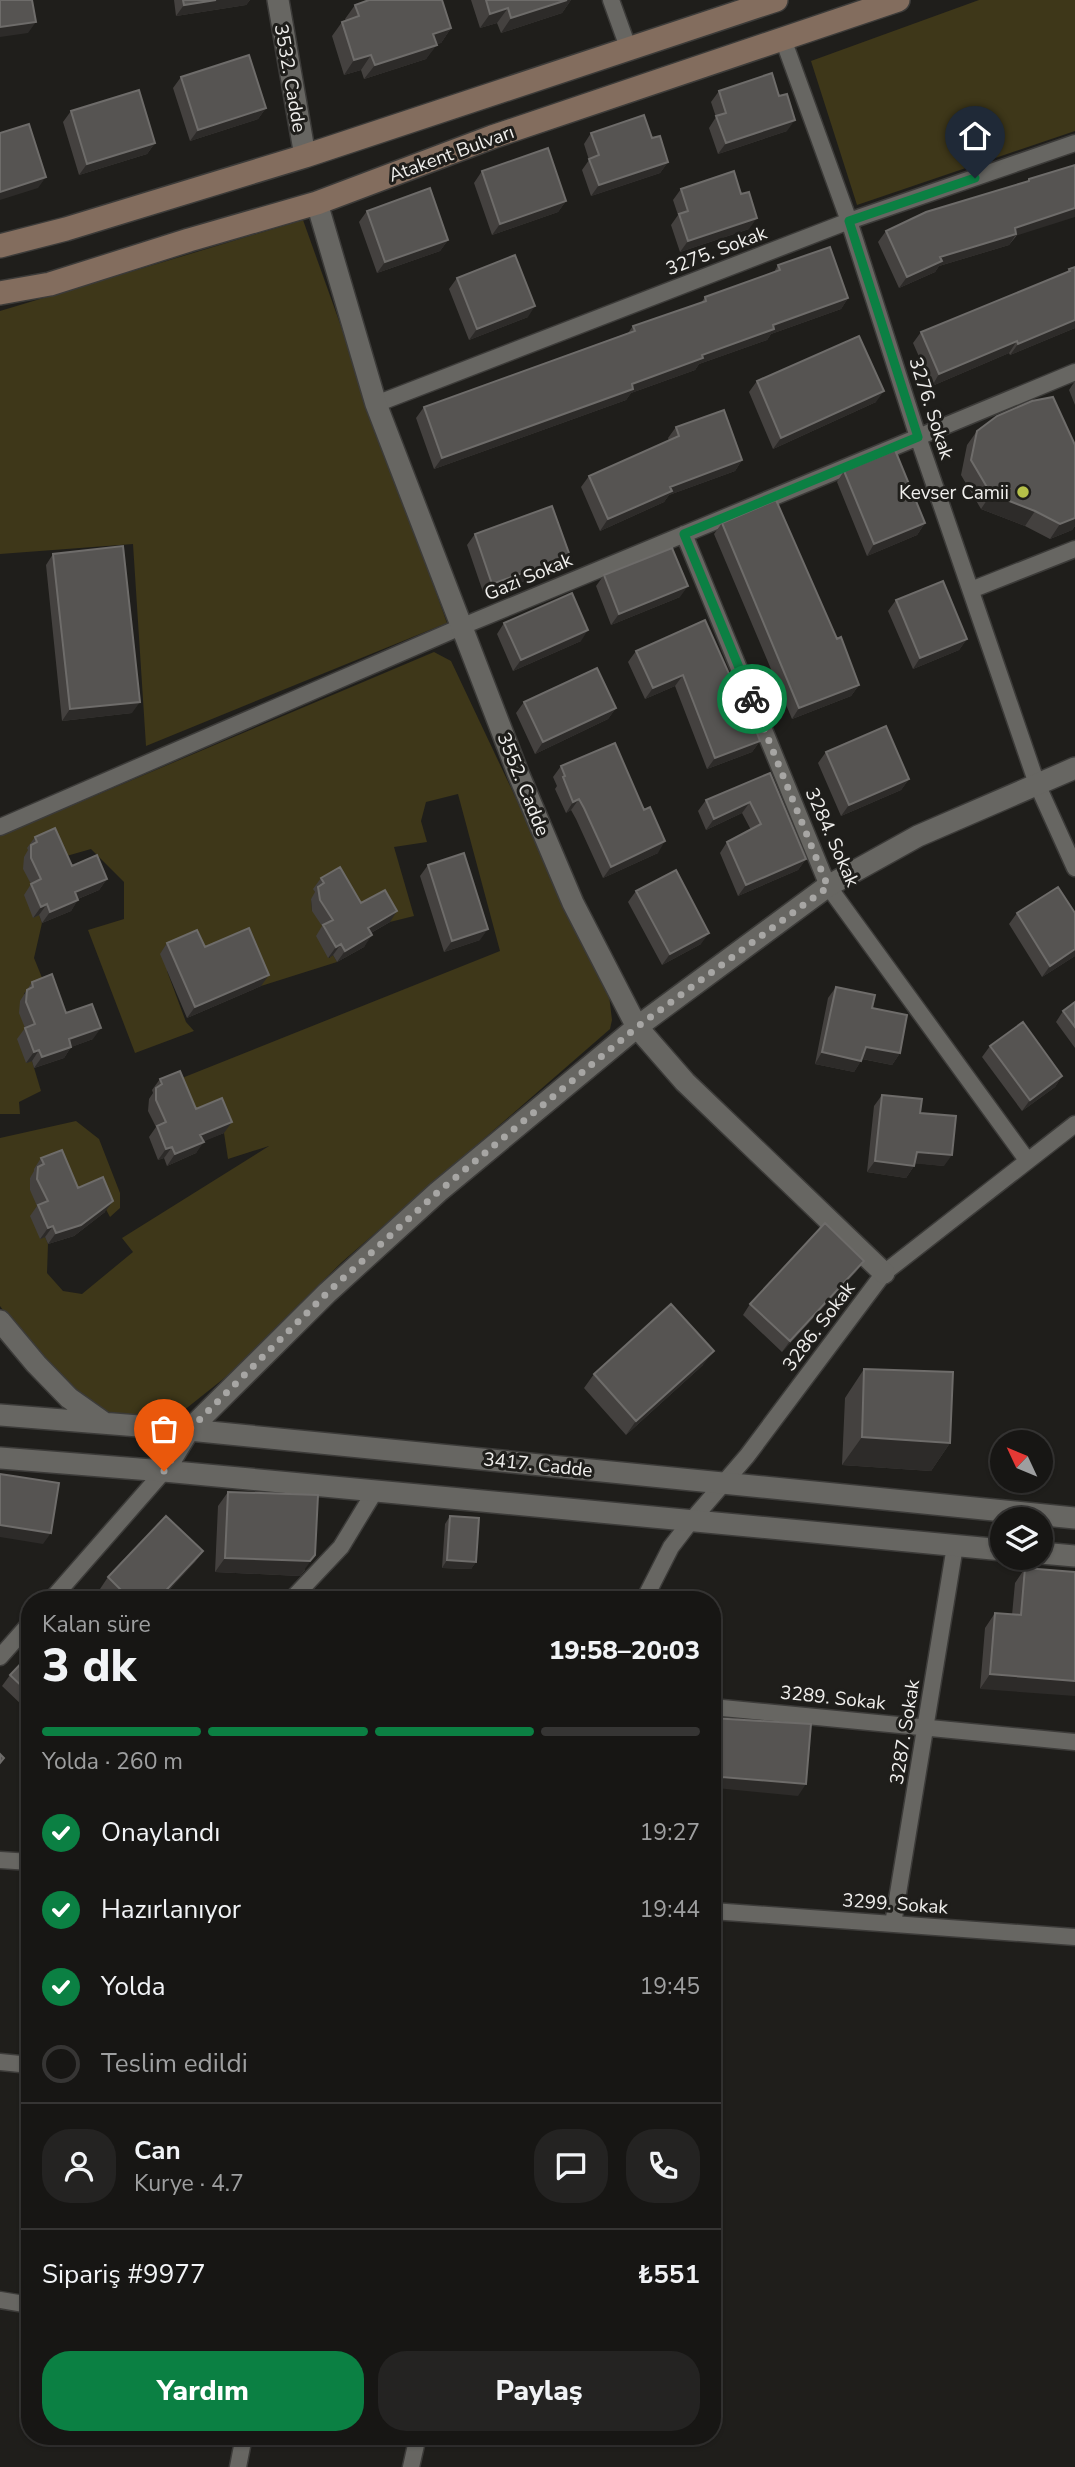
<!DOCTYPE html>
<html lang="tr">
<meta charset="utf-8">
<style>
body{margin:0;font-family:"Nunito Sans",sans-serif;background:#242322;color:#f1f3f6;height:100vh;display:flex;flex-direction:column;font-size:26px;white-space:nowrap}
*{box-sizing:border-box;margin:0}
p{font-size:23px;color:#9e9fa0}
.icon{flex:none;width:38px;height:38px;fill:none;stroke:currentColor;stroke-width:2;stroke-linecap:round;stroke-linejoin:round}
.map{position:relative;flex:1;overflow:hidden}
.side{position:absolute;left:21px;top:1591px;width:700px;height:854px;display:flex;flex-direction:column;background:#171614;border-radius:28px;box-shadow:0 2px 5px #0004,0 0 0 2px #363534}
.side>*{flex:none}
.needle{width:46px;rotate:314deg}
.tools{position:absolute;left:990px;top:1430px;display:grid;gap:14px}
.tools a{display:grid;place-items:center;width:63px;height:63px;border-radius:50%;background:#171614;box-shadow:0 2px 5px #0004,0 0 0 2px #363534;font-size:35px}
.pin{position:absolute;display:grid;place-items:center;width:60px;height:60px;color:#fff;margin:-72px -30px;border-radius:50% 50% 50% 0;rotate:-45deg;box-shadow:0 0 7px #0007}
.pin .icon{rotate:45deg}
.courier{position:absolute;display:grid;place-items:center;width:70px;height:70px;margin:-35px;border:5px solid #0b8043;border-radius:50%;background:#fff;color:#222;box-shadow:0 2px 9px #0007}
.head em{font-style:normal;font-weight:800}
.head div{display:flex;flex-direction:column-reverse}
.head{display:flex;align-items:center;justify-content:space-between;height:119px;padding:0 21px}
h1{font-size:46px;font-weight:800;line-height:52px}
.bar{display:grid;grid-template-columns:repeat(4,1fr);gap:10px 7px;align-content:center;height:84px;padding:0 21px}
.bar i{height:9px;border-radius:5px;background:#363534}
.bar .on{background:#0b8043}
.bar p{grid-column:span 4}
.line{display:flex;align-items:center;gap:18px;padding:0 21px;border-top:2px solid #363534}
.line div{flex:1}
.round{display:grid;place-items:center;flex:none;width:74px;height:74px;border-radius:28px;background:#242322}
ol{padding:0 21px;list-style:none}
li{display:flex;align-items:center;gap:21px;height:77px}
li p{margin-inline-start:auto}
li .icon{padding:7px;border-radius:50%;background:#0b8043;color:#fff;stroke-width:4}
li:last-child{color:#9e9fa0}
li i{width:38px;height:38px;border:4px solid #363534;border-radius:50%}
.primary-button{display:flex;gap:14px;margin-top:auto;padding:14px 21px}
.primary-button a{flex:1;height:80px;border-radius:28px;background:#0b8043;color:#fff;font-size:28px;font-weight:800;line-height:80px;text-align:center}
.primary-button a+a{background:#242322;color:#f1f3f6}
.map>svg:first-child{display:block}
</style>
<div class="map">
<svg width="1075" height="2467" viewBox="0 0 1075 2467">
<rect width="100%" height="100%" fill="#1f1e1b"/>
<path fill="#3e3719" d="M979,0H1075V131L857,205L811,61Z
M303,220L447,623L146,746L133,544L0,554V311Z
M434,652L451,661L609,995L612,1020L610,1029L342,1262L227,1376L183,1411L160,1423L108,1419L71,1393L20,1334L0,1306V1138L76,1121L99,1139L120,1193V1208L110,1217L95,1189L70,1199L34,1169L36,1175L30,1178V1190L46,1198L40,1239L45,1237L48,1244L47,1273L63,1291L82,1294L133,1252L122,1238L269,1146L228,1159L224,1133L214,1110L189,1120L172,1082L500,951L458,794L426,802L421,821L427,842L394,847L414,916L390,922L377,901L353,914L314,889L316,895L311,899L312,911L329,916V958L333,955L337,962L261,986L167,971L186,1022L194,1031L135,1053L88,930L124,919V882L91,849L56,859L39,876V915L42,923L34,958L45,985L24,993L34,1022L26,1063L32,1061L41,1091L19,1102L20,1114H0V836Z"/>
<g fill="none" stroke-linecap="round" stroke-linejoin="round">
<defs>
<path id="minor" d="M611,0L629,50
M783,39L849,221L918,437L1037,784L1075,868
M376,404L849,221L1075,143
M684,534L828,886L1027,1160
M971,590L1075,549
M0,827L463,626L1075,372
M51,1600L164,1471
M291,1600L341,1547L375,1491
M644,1600L671,1547L691,1521L747,1456L884,1273L1075,1124
M0,1657L30,1623
M712,1707L1075,1742
M0,1860L30,1862
M712,1911L1075,1937
M893,1924L955,1546
M0,2062L30,2065
M0,2300L30,2305
M238,2467L244,2436
M411,2467L418,2436"/>
<path id="tertiary" d="M278,0L305,156
M317,203L376,404L518,773L573,903L637,1027L685,1082L884,1273
M0,1321L36,1364L69,1398L103,1422
M0,1415L189,1430L1075,1518
M0,1458L164,1471L1003,1550
M164,1471L189,1430L327,1293L438,1192L637,1027L828,886L918,836L1075,768
M1041,1553L1075,1556"/>
<path id="secondary" d="M0,246L66,229L305,156L776,0
M0,293L50,284L189,240L317,203L492,137L898,0"/>
</defs>
<use href="#minor" stroke="#3c3b39" stroke-width="19"/>
<use href="#tertiary" stroke="#3c3b39" stroke-width="24"/>
<use href="#secondary" stroke="#3c3b39" stroke-width="26"/>
<use href="#minor" stroke="#676662" stroke-width="16"/>
<use href="#tertiary" stroke="#676662" stroke-width="21"/>
<use href="#secondary" stroke="#836d5e" stroke-width="23"/>
</g>
<path fill="#44413f" d="M174,0H250L246,5L176,16Z
M471,0H571L562,13L501,33L497,23L480,28Z
M355,5L451,28L441,43L436,44L426,59L364,79L361,70L344,75L332,36L342,22L346,21L345,19Z
M181,77L266,108L258,119L190,141L173,88Z
M719,91L787,131L718,154L709,128L716,117L711,102Z
M71,111L155,143L147,154L79,175L63,122Z
M591,133L652,138L668,162L660,173L591,196L582,170L589,160L584,144Z
M1075,165L1009,245L939,266L935,272L899,288L878,242L886,231L1027,182L1029,179Z
M482,171L566,201L558,212L492,235L474,183Z
M681,189L749,229L680,252L671,225L678,215L673,200Z
M367,211L448,240L440,251L377,273L359,222Z
M778,265L848,298L841,309L771,334L767,340L699,364L695,370L631,393L626,400L434,469L416,418L424,407L628,333L633,326L701,303L705,297L774,272Z
M1075,267V328L1010,355L1009,353L932,386L913,343L921,332L1067,272L1069,269Z
M457,278L528,317L469,340L449,289Z
M757,381L876,402L773,449L749,392Z
M1075,381V405L1069,390Z
M676,427L742,460L735,471L669,495L664,502L600,531L581,487L589,476L669,441L668,438Z
M977,431L1075,445V526L1072,530L1050,539L1025,526L981,509L961,475L967,445Z
M844,471L925,523L917,535L867,556L837,482Z
M722,523L837,639L859,685L851,696L792,719L714,534Z
M475,534L570,556L562,568L484,595L467,545Z
M53,554L132,713L62,721L46,565Z
M604,575L680,597L611,625L596,586Z
M896,600L967,639L959,650L913,669L888,611Z
M504,623L581,641L513,671L497,634Z
M636,651L730,676L760,741L752,752L707,769L675,686L645,699L628,662Z
M524,702L616,708L608,719L535,754L516,713Z
M826,752L909,779L901,790L841,816L818,763Z
M561,766L658,853L603,878L576,819L571,810L566,813L555,789L557,786L553,777Z
M770,773L806,859L798,870L738,896L720,853L727,842L751,830L742,813L706,830L698,811L706,800Z
M35,837L72,866L107,879L99,890L78,899L71,911L42,923L39,915L33,918L24,895L31,884L23,869L24,857L28,850L27,848Z
M428,865L480,940L444,952L420,876Z
M321,878L390,922L371,933L364,947L337,962L333,955L328,958L316,936L322,926L312,911L311,899L315,892L313,889Z
M636,891L701,944L662,965L628,902Z
M1017,913H1075V956L1042,977L1009,924Z
M167,943L205,947L261,986L187,1018L160,954Z
M32,982L93,1039L71,1047L64,1058L34,1068L32,1061L26,1063L17,1039L25,1028L19,1013L20,1001Z
M836,987L872,1008L900,1053L892,1065L862,1059L854,1072L815,1064L828,998Z
M1075,1002V1048L1056,1022L1063,1011Z
M990,1046L1062,1076L1055,1087L1022,1111L982,1057Z
M160,1079L224,1133L203,1141L196,1153L167,1166L164,1158L158,1160L149,1137L156,1127L148,1111L149,1099L153,1093L152,1090Z
M882,1095L920,1113L944,1166L915,1163L914,1166L906,1178L867,1172L874,1106Z
M41,1158L105,1212L74,1236L48,1244L45,1237L40,1239L30,1216L37,1206L30,1190V1178L34,1171V1169Z
M864,1261L856,1272L782,1352L743,1315L750,1304Z
M703,1365L626,1435L584,1388L594,1374Z
M864,1369L950,1443L931,1471L842,1465L845,1398Z
M228,1492L305,1570L300,1576L215,1572L218,1506Z
M450,1516L476,1562L471,1569L442,1568L445,1524Z
M203,1551L195,1562L160,1600H112L100,1589L108,1577Z
M1025,1568L1075,1572L980,1689L985,1628L995,1613L1012,1615L1015,1583Z
M30,1654V1703L25,1708L2,1686L10,1675Z"/>
<path fill="#2d2b29" d="M216,0H250L246,5L176,16L184,5Z
M567,0H571L562,13L501,33L511,18Z
M508,8L497,23L480,28L490,14Z
M36,22L28,33L0,37V27Z
M451,28L441,43L423,49L433,34Z
M437,45L426,59L364,79L375,65Z
M371,55L361,70L344,75L354,60Z
M266,108L258,119L190,141L198,130Z
M795,120L787,131L718,154L726,143Z
M155,143L147,154L79,175L87,164Z
M668,162L660,173L591,196L599,185Z
M46,177L38,188L0,200V192Z
M566,201L558,212L492,235L500,224Z
M1075,208V217L1015,236L1009,245L939,266L935,272L899,288L907,277L940,257L1015,228Z
M757,218L749,229L680,252L688,241Z
M448,240L440,251L377,273L385,262Z
M848,298L841,309L771,334L767,340L699,364L695,370L631,393L626,400L434,469L442,458L632,384L773,325Z
M535,306L528,317L469,340L477,329Z
M1075,320V328L1010,355L1018,344Z
M1017,341L1009,353L932,386L939,374Z
M884,391L876,402L773,449L781,438Z
M742,460L735,471L669,495L664,502L600,531L608,519L670,487Z
M991,494L1035,511L1025,526L981,509Z
M1075,518V526L1072,530L1050,539L1060,524Z
M925,523L917,535L867,556L874,544Z
M570,556L562,568L484,595L492,584Z
M688,586L680,597L611,625L619,614Z
M588,630L581,641L513,671L521,660Z
M967,639L959,650L913,669L920,658Z
M683,675L675,686L645,699L653,688Z
M859,685L851,696L792,719L799,708Z
M140,702L132,713L62,721L70,709Z
M616,708L608,719L535,754L543,742Z
M760,741L752,752L707,769L715,758Z
M909,779L901,790L841,816L849,805Z
M579,799L571,810L566,813L573,802Z
M750,802L742,813L706,830L714,819Z
M665,841L658,853L603,878L611,867Z
M806,859L798,870L738,896L746,885Z
M107,879L99,890L68,903L75,892Z
M78,900L71,911L42,923L50,912Z
M47,904L39,915L33,918L41,907Z
M397,911L390,922L360,939L368,928Z
M488,929L480,940L444,952L452,941Z
M709,933L701,944L662,965L670,954Z
M372,935L364,947L337,962L345,951Z
M341,944L333,955L328,958L336,947Z
M1075,949V956L1042,977L1050,966Z
M269,975L261,986L187,1018L195,1007Z
M101,1028L93,1039L61,1051L69,1039Z
M71,1047L64,1058L34,1068L42,1057Z
M866,1047L900,1053L892,1065L858,1058Z
M39,1050L32,1061L26,1063L34,1052Z
M822,1052L861,1061L854,1072L815,1064Z
M1062,1076L1055,1087L1022,1111L1030,1100Z
M232,1122L224,1133L193,1146L200,1135Z
M204,1142L196,1153L167,1166L175,1154Z
M172,1147L164,1158L158,1160L166,1149Z
M917,1152L952,1155L944,1166L909,1163Z
M875,1161L914,1166L906,1178L867,1172Z
M113,1201L105,1212L74,1236L48,1244L56,1233Z
M53,1226L45,1237L40,1239L48,1228Z
M864,1261L856,1272L782,1352L790,1341Z
M714,1351L703,1365L626,1435L636,1421Z
M862,1437L950,1443L931,1471L842,1465Z
M0,1525L51,1533L43,1544L0,1537Z
M203,1551L195,1562L160,1600H157Z
M315,1555L300,1576L215,1572L225,1558Z
M447,1560L476,1562L471,1569L442,1568Z
M990,1674L1075,1681V1696L980,1689Z
M722,1777L806,1784L798,1796L716,1788L714,1792H712V1780Z"/>
<path fill="#565452" stroke="#6e6c6a" stroke-width="2" d="M0,0H32L36,22L0,27Z
M183,0H216L184,5Z
M369,0H442L451,28L433,34L437,45L375,65L371,55L354,60L342,22L359,16L355,5Z
M486,0H567L511,18L508,8L490,14Z
M249,55L266,108L198,130L181,77Z
M772,73L779,96L787,94L795,120L726,143L716,116L726,113L719,91Z
M139,90L155,143L87,164L71,111Z
M644,115L652,138L660,136L668,162L599,185L589,159L599,155L591,133Z
M29,124L46,177L0,192V133Z
M548,148L566,201L500,224L482,171Z
M1075,165V208L1015,228L1016,234L940,257L942,261L907,277L886,231L926,212L1029,181V179Z
M734,171L741,194L749,192L757,218L688,241L679,214L688,211L681,189Z
M430,188L448,240L385,262L367,211Z
M830,247L848,298L773,325L774,329L702,355L703,358L632,384L633,389L442,458L424,407L635,331L633,326L706,301L705,297L780,270L778,265Z
M515,255L535,306L477,329L457,278Z
M1075,267V320L1018,344L1017,341L939,374L921,332L1070,271L1069,269Z
M859,336L884,391L781,438L757,381Z
M1053,397L1075,445V518L1060,524L1035,511L991,494L971,460L977,431L997,416L1032,401Z
M724,410L742,460L670,487L672,491L608,519L589,476L679,436L676,427Z
M895,450L925,523L874,544L844,471Z
M776,500L837,639L841,637L859,685L799,708L722,523Z
M552,506L570,556L492,584L475,534Z
M123,546L140,702L70,709L53,554Z
M672,548L688,586L619,614L604,575Z
M943,581L967,639L920,658L896,600Z
M572,593L588,630L521,660L504,623Z
M705,620L730,676L734,674L760,741L715,758L683,675L653,688L636,651Z
M597,668L616,708L543,742L524,702Z
M886,726L909,779L849,805L826,752Z
M615,743L644,810L650,807L665,841L611,867L584,808L579,799L573,802L563,777L565,776L561,766Z
M770,773L806,859L746,885L727,842L761,824L750,802L714,819L706,800Z
M55,828L72,866L97,855L107,879L75,892L78,900L50,912L47,904L41,907L31,884L41,879L31,858V845L37,842L35,837Z
M464,853L488,929L452,941L428,865Z
M340,867L361,903L385,890L397,911L368,928L372,935L345,951L341,944L336,947L323,925L333,920L320,900L318,887L324,883L321,878Z
M676,870L709,933L670,954L636,891Z
M1058,887L1075,913V949L1050,966L1017,913Z
M249,928L269,975L195,1007L167,943L197,930L205,947Z
M52,974L66,1013L92,1004L101,1028L69,1039L71,1047L42,1057L39,1050L34,1052L25,1028L35,1024L26,1002L27,990L33,987L32,982Z
M836,987L875,995L872,1008L907,1015L900,1053L866,1047L861,1061L822,1052Z
M1075,1002V1027L1063,1011Z
M1023,1022L1062,1076L1030,1100L990,1046Z
M180,1071L196,1109L222,1098L232,1122L200,1135L204,1142L175,1154L172,1147L166,1149L157,1126L166,1122L156,1100V1088L162,1084L160,1079Z
M882,1095L922,1099L920,1113L956,1116L952,1155L917,1152L914,1166L875,1161Z
M62,1150L78,1188L103,1177L113,1201L81,1225L56,1233L53,1226L48,1228L38,1205L48,1201L37,1179L38,1167L44,1164L41,1158Z
M825,1223L864,1261L790,1341L750,1304Z
M671,1304L714,1351L636,1421L594,1374Z
M864,1369L953,1372L950,1443L862,1437Z
M0,1474L59,1483L51,1533L0,1525Z
M228,1492L318,1495L315,1555L310,1561L225,1558Z
M166,1516L203,1551L157,1600H131L108,1577Z
M450,1516L479,1518L476,1562L447,1560Z
M1025,1568L1075,1572V1681L990,1674L995,1613L1021,1615Z
M30,1654V1694L10,1675Z
M712,1718L811,1724L806,1784L722,1777V1781L712,1780Z
M0,1754L4,1758L0,1763Z"/>
<g fill="none" stroke-linecap="round" stroke-linejoin="round">
<path stroke="#a7a6a4" stroke-width="7" stroke-dasharray="0 12.6" d="M164,1471L189,1430L327,1293L438,1192L637,1027L828,887L752,699"/>
<path stroke="#0b8043" stroke-width="9" d="M752,699L684,534L918,437L849,221L975,178"/>
</g>
<circle fill="#b6c149" stroke="#1f1e1b" stroke-width="2.5" cx="1023" cy="492" r="7"/>
<g text-anchor="middle" stroke-width="6" stroke-linejoin="round" paint-order="stroke">
<g font-size="19" fill="#f0efed" stroke="#1f1e1b">
<text transform="translate(291 78) rotate(80)" y="7">3532. Cadde</text>
<text transform="translate(451 153) rotate(-20)" y="7">Atakent Bulvarı</text>
<text transform="translate(716 250) rotate(-21)" y="7">3275. Sokak</text>
<text transform="translate(932 408) rotate(72)" y="7">3276. Sokak</text>
<text transform="translate(528 576) rotate(-23)" y="7">Gazi Sokak</text>
<text transform="translate(524 784) rotate(68)" y="7">3552. Cadde</text>
<text transform="translate(833 837) rotate(66)" y="7">3284. Sokak</text>
<text transform="translate(818 1326) rotate(-53)" y="7">3286. Sokak</text>
<text transform="translate(538 1464) rotate(6)" y="7">3417. Cadde</text>
<text transform="translate(833 1697) rotate(6)" y="7">3289. Sokak</text>
<text transform="translate(904 1732) rotate(-81)" y="7">3287. Sokak</text>
<text transform="translate(895 1903) rotate(4)" y="7">3299. Sokak</text>
</g>
<g font-size="19" fill="#f0efed" stroke="#1f1e1b" text-anchor="end">
<text x="1009" y="499">Kevser Camii</text>
</g>
</g>
</svg>
<div class="tools">
<a><svg class="needle" viewBox="-14 -14 28 28"><path d="M0-13l5 13h-10z" fill="#e53935"/><path d="M0 13l5-13h-10z" fill="#9e9fa0"/></svg></a>
<a><svg class="icon" aria-label="layers" viewBox="0 0 24 24"><path d="M12 4l9 5-9 5-9-5zM3 14l9 5 9-5"/></svg></a>
</div>
<div class="pin" style="left:164px;top:1471px;background:#ea580c"><svg class="icon" aria-label="bag" viewBox="0 0 24 24"><path d="M5 8h14l-1 12H6zM9 8a3 3 0 0 1 6 0"/></svg></div>
<div class="pin" style="left:975px;top:178px;background:#1f2937"><svg class="icon" aria-label="home" viewBox="0 0 24 24"><path d="M3 11l9-7 9 7M6 9v11h12V9"/></svg></div>
<div class="courier" style="left:752px;top:699px"><svg class="icon" aria-label="bike" viewBox="0 0 24 24"><circle cx="6" cy="16" r="4"/><circle cx="18" cy="16" r="4"/><path d="M6 16l4-8h5l3 8M10 8l3 8H6M13 5h3"/></svg></div>
<section class="side">
<div class="head"><div><h1>3 dk</h1><p>Kalan süre</p></div><em>19:58–20:03</em></div>
<div class="bar"><i class="on"></i><i class="on"></i><i class="on"></i><i></i><p>Yolda · 260 m</p></div>
<ol>
<li><svg class="icon" aria-label="check" viewBox="0 0 24 24"><path d="M5 12l5 5 9-10"/></svg>Onaylandı<p>19:27</p></li>
<li><svg class="icon" aria-label="check" viewBox="0 0 24 24"><path d="M5 12l5 5 9-10"/></svg>Hazırlanıyor<p>19:44</p></li>
<li><svg class="icon" aria-label="check" viewBox="0 0 24 24"><path d="M5 12l5 5 9-10"/></svg>Yolda<p>19:45</p></li>
<li><i></i>Teslim edildi</li>
</ol>
<div class="line" style="height:126px"><a class="round"><svg class="icon" aria-label="person" viewBox="0 0 24 24"><circle cx="12" cy="8" r="4"/><path d="M4 21q1-7 8-7t8 7"/></svg></a><div><b>Can</b><p>Kurye · 4.7</p></div><a class="round"><svg class="icon" aria-label="chat" viewBox="0 0 24 24"><path d="M4 5h16v11H9l-5 4z"/></svg></a><a class="round"><svg class="icon" aria-label="phone" viewBox="0 0 24 24"><path d="M5 4h4l2 5-3 2q2 4 5 5l2-3 5 2v4C11 20 4 13 5 4z"/></svg></a></div>
<div class="line" style="height:91px"><div>Sipariş #9977</div><b>₺551</b></div>
<div class="primary-button"><a>Yardım</a><a>Paylaş</a></div>
</section>
</div>
